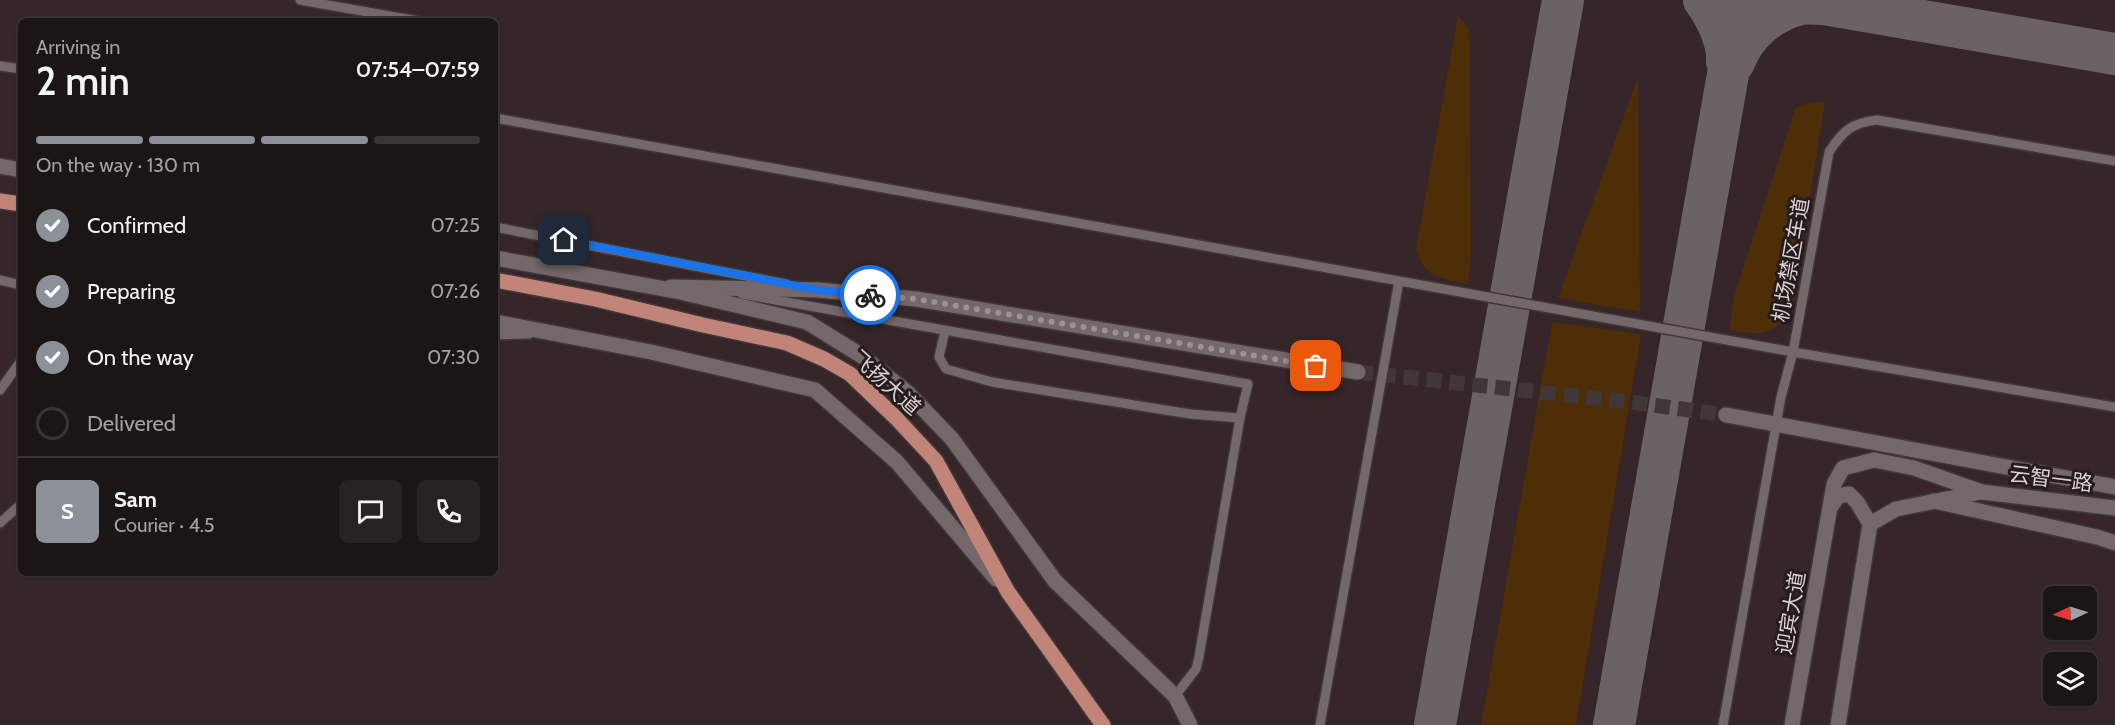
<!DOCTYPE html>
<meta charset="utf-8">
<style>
body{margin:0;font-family:Cabin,"Noto Sans SC",sans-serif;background:#292223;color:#f1f3f6;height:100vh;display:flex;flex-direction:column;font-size:22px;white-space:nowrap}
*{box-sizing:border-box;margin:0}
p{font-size:20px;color:#a09fa1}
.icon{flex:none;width:33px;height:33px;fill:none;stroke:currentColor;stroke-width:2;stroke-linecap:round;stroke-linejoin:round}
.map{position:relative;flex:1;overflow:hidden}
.sheet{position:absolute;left:18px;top:18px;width:480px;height:558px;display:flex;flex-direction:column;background:#1c1516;border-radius:9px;box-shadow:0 2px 4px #0004,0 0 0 2px #3a3435}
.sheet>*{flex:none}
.needle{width:39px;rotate:266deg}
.buttons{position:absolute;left:2043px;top:586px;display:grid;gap:12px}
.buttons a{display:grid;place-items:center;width:54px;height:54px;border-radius:9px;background:#1c1516;box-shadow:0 2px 4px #0004,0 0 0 2px #3a3435;font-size:30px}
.pin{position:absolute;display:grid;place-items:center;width:51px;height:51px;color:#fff;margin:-26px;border-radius:12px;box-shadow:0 3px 9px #0006}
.courier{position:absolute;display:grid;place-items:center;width:60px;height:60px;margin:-30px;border:4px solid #1a73e8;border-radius:50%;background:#fff;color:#222;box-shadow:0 2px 8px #0007}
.headline em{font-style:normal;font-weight:600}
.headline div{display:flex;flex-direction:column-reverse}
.headline{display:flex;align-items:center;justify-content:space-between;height:102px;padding:0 18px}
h1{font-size:39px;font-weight:600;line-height:45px}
.bar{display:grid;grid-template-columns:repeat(4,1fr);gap:9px 6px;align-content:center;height:72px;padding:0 18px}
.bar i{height:8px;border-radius:4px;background:#3a3435}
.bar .on{background:#8c9099}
.bar p{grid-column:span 4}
.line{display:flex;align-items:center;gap:15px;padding:0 18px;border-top:2px solid #3a3435}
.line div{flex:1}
.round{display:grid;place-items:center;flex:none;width:63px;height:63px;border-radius:9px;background:#292223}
ol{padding:0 18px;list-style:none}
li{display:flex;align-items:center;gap:18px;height:66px}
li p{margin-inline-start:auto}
li .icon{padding:6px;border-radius:50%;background:#8c9099;color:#fff;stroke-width:4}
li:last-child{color:#a09fa1}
li i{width:33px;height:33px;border:3px solid #3a3435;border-radius:50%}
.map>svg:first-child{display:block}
</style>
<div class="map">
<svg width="2115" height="725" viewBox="0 0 2115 725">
<rect width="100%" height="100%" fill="#261c1e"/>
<path fill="#36262a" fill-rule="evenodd" d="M0,0H2115V725H0ZM21,21H495V573H21ZM2054,597H2086V630H2054ZM2054,663H2086V696H2054Z"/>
<path fill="#4e2e06" d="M1458,15L1469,30L1471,251L1468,284C1440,278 1426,279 1416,249Z
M1638,77L1640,312L1558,298Z
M1825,102L1792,309C1776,335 1758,336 1730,330L1733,300L1795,109L1804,104Z
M1552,322L1641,334L1576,725H1481Z"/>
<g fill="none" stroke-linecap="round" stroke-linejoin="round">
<path stroke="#6b6264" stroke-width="42" d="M1704,0C1716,16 1728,41 1727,61
M1801,0L2115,54
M1734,62C1745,33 1770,11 1801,4C1808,3 1817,4 1825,4L1818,2
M1435,725L1563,0
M1614,725L1741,0"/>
<path stroke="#413739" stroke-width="15" stroke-dasharray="15 8" stroke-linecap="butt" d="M1358,372L1630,402L1726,415"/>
<defs>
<path id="service" d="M300,0L418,21
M0,66L21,69
M495,118L1793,352L1781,397L1723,725
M2115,161L1877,120C1851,123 1843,131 1829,152L1793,352L2115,407
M495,227L786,284
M0,280L21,285
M742,294L1248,384L1240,418L1199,657L1196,669L1175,696
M945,331L939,357L946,369L992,382L1190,414L1240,418
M495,335L529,334
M0,390L21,361
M0,523L21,504
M1320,725L1399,281"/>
<path id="minor" d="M495,322L651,352L815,390L897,462L996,579"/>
<path id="tertiary" d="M671,287L818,290L916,299L1358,372
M1726,415L2115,487
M1982,492L2115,508
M1934,501L2097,537L2115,543"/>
<path id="secondary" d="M0,166L21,170
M495,258L676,291L807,322L862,356L907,392L952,439L1055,581L1175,696L1190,725
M1830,508L1838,496L1849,494L1857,502L1870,524
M1870,524L1896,509L1981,492
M1792,725L1834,484L1843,468L1874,460L1914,468L1982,492
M1838,725L1870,524"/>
<path id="primary" d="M0,201L21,204
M495,280L595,299L703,325L787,343L824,359L850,374L896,418L936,461L1008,592L1103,725"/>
</defs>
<use href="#service" stroke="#3f3738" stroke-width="12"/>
<use href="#minor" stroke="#3f3738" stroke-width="18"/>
<use href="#tertiary" stroke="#3f3738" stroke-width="18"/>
<use href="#secondary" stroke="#3f3738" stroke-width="18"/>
<use href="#primary" stroke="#3f3738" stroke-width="18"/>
<use href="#service" stroke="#74686b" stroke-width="9"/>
<use href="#minor" stroke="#74686b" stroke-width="15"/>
<use href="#tertiary" stroke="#74686b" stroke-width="15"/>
<use href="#secondary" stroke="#74686b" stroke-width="15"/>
<use href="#primary" stroke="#c08478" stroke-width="15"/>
</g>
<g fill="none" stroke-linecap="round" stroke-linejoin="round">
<path stroke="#9a9293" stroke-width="6" stroke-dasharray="0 10.8" d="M870,295L916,299L1316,366"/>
<path stroke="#1a73e8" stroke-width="8" d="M564,240L818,290L870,295"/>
</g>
<g text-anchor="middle" stroke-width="6" stroke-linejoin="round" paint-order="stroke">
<g font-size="21" fill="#d8d1d2" stroke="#261c1e">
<text transform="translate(1791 260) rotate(-80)" y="7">机场禁区车道</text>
<text transform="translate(886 383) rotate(42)" y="7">飞扬大道</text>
<text transform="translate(2051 479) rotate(7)" y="7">云智一路</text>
<text transform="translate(1791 613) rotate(-80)" y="7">迎宾大道</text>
</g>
</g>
</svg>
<div class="buttons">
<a><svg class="needle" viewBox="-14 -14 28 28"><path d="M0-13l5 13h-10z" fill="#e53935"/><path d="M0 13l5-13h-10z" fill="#a09fa1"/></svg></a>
<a><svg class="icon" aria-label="layers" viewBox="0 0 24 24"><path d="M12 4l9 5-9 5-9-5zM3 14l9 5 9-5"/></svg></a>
</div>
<div class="pin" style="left:1316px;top:366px;background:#ea580c"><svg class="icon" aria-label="bag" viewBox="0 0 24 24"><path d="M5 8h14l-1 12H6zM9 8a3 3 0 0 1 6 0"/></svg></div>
<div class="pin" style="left:564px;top:240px;background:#1f2937"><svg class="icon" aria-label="home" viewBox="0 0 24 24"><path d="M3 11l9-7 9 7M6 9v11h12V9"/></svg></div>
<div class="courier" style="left:870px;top:295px"><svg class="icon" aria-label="bike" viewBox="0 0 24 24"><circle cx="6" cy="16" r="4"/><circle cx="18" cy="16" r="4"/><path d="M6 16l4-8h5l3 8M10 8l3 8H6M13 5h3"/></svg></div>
<section class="sheet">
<div class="headline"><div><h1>2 min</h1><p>Arriving in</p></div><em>07:54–07:59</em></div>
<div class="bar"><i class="on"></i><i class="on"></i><i class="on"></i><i></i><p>On the way · 130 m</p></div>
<ol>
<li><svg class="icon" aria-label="check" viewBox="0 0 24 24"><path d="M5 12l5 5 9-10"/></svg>Confirmed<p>07:25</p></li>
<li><svg class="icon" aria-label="check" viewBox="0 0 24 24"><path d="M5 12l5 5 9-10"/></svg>Preparing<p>07:26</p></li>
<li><svg class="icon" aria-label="check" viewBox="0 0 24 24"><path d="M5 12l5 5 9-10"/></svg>On the way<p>07:30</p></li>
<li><i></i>Delivered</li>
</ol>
<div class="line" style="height:108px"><b class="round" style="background:#8c9099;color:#fff">S</b><div><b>Sam</b><p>Courier · 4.5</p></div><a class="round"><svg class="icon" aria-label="chat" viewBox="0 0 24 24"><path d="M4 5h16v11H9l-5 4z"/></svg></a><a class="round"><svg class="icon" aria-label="phone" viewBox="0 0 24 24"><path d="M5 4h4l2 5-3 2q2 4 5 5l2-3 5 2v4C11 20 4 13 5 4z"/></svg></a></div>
</section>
</div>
